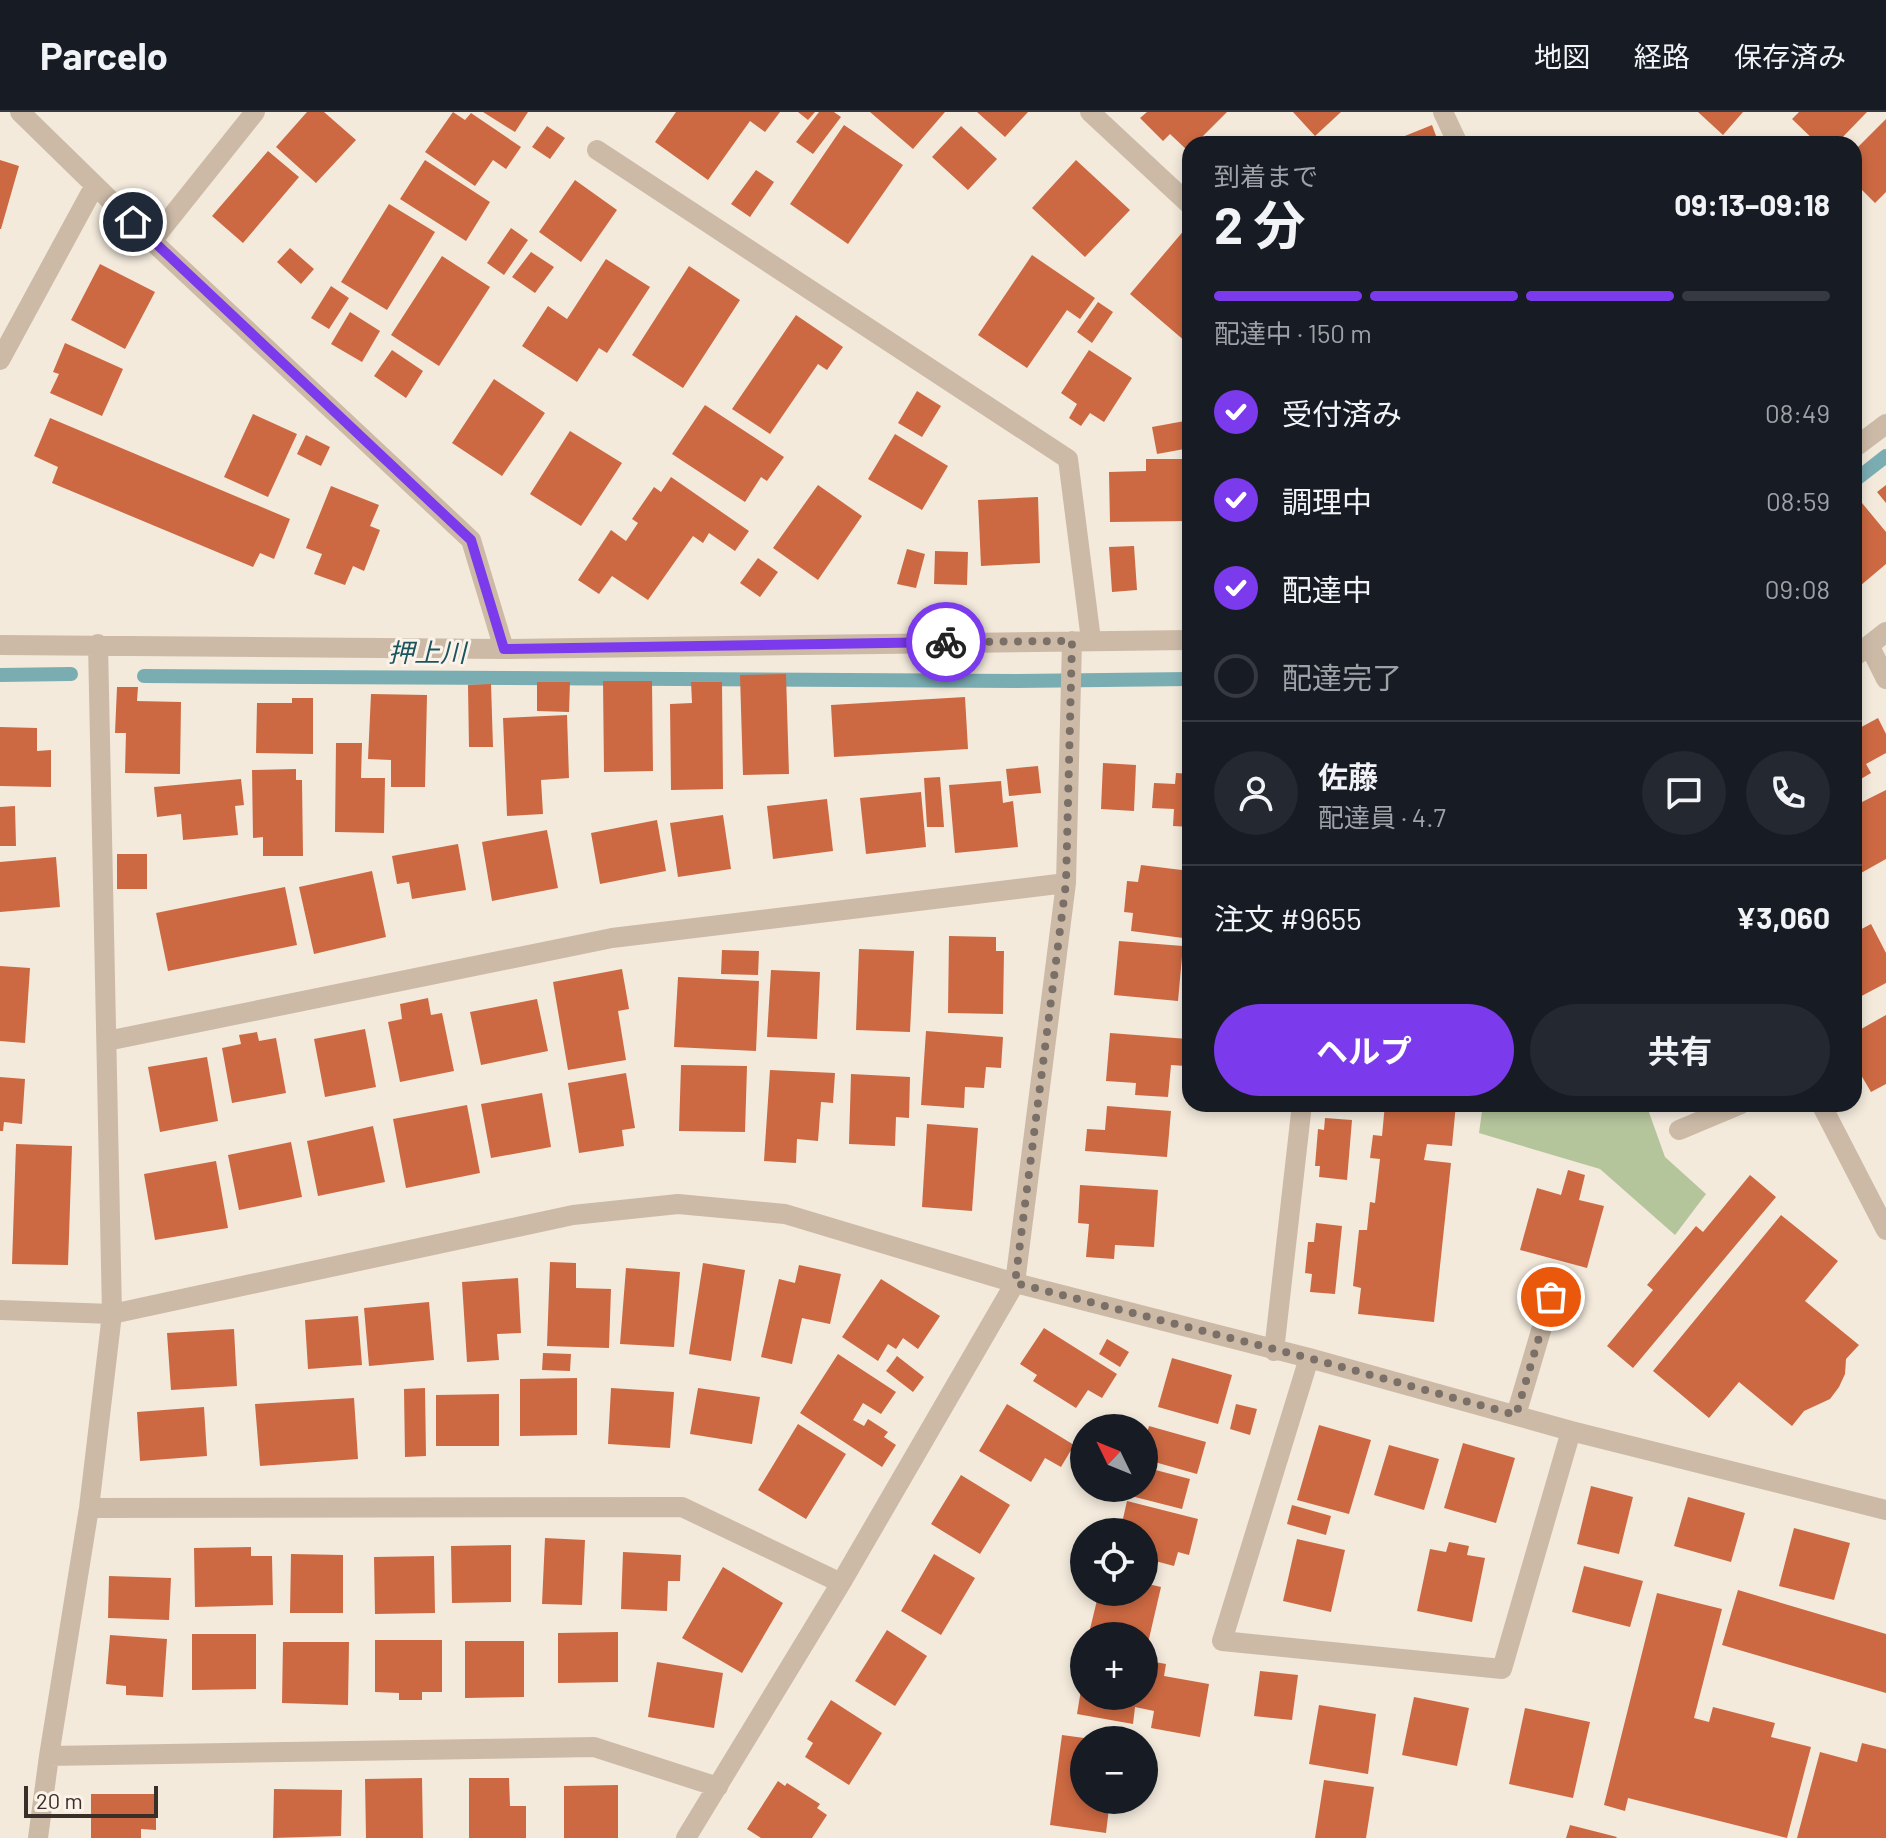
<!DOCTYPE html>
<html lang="ja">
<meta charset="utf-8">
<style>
body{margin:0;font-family:Barlow,"Noto Sans JP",sans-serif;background:#242831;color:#f1f3f6;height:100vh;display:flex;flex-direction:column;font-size:30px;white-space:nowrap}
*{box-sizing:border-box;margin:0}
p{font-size:26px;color:#9ea1a6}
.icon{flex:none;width:44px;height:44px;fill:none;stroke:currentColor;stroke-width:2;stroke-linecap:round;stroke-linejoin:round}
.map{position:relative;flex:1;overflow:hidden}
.drawer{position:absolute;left:1182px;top:24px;width:680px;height:976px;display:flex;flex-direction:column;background:#171b24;border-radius:24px;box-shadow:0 4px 12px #0003}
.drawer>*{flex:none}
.needle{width:52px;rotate:313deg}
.fabs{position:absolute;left:1070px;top:1302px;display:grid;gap:16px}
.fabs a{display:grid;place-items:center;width:88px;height:88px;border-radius:50%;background:#171b24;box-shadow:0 4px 12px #0003;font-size:40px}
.scale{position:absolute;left:24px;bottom:20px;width:134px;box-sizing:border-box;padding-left:8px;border:4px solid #392e28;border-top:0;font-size:22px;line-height:28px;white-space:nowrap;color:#392e28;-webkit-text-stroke:6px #fbf3e9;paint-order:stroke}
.pin{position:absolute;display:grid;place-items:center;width:68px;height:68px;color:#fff;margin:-34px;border:4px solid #fff;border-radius:50%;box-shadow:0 2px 8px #0007}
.courier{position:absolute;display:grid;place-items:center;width:80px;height:80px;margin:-40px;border:6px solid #7c3aed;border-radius:50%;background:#fff;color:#222;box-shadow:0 2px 10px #0007}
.head em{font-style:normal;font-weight:700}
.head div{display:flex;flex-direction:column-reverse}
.head{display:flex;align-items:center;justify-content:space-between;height:136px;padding:0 32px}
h1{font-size:52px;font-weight:700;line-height:60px}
.bar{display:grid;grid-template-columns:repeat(4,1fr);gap:12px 8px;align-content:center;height:96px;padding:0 32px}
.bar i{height:10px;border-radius:6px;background:#363941}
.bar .selected{background:#7c3aed}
.bar p{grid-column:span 4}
.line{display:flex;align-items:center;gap:20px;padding:0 32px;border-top:2px solid #363941}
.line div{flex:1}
.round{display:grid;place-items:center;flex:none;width:84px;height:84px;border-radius:42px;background:#242831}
ol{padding:0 32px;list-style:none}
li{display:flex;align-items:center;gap:24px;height:88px}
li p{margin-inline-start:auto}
li .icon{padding:8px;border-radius:50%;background:#7c3aed;color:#fff;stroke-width:4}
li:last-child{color:#9ea1a6}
li i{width:44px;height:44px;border:4px solid #363941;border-radius:50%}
.cta{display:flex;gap:16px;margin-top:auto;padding:16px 32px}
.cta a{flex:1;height:92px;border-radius:48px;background:#7c3aed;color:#fff;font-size:32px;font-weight:700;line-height:92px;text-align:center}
.cta a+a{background:#242831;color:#f1f3f6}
header{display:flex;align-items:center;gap:48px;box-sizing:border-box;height:112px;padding:0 40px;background:#171b24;border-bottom:2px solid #363941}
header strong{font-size:38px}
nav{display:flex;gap:44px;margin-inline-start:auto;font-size:28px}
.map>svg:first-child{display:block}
</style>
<header>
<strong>Parcelo</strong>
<nav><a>地図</a><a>経路</a><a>保存済み</a></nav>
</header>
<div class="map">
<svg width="1886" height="1726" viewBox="0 0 1886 1726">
<rect width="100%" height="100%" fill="#f3eadc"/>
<path fill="#b4c49b" d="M1483,992H1646L1665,1045L1706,1082L1675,1123L1600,1057L1479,1021Z"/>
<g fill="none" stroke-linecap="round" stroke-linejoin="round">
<path stroke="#7aadb2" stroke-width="14" d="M1854,369L1886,344
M0,563L71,562
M144,564L1017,569L1190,567"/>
</g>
<path fill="#cc6942" d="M307,0H324L356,28L316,71L276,35Z
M453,0L465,8L471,1L521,35L506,57L493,48L475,74L425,40Z
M483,0H528L515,20Z
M676,0H780L765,20L750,9L708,68L655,30Z
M798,0H815L808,8Z
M819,0H834L841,5L813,42L796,30Z
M870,0H945L913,37Z
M977,0H1028L1005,25Z
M1147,0H1227L1195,32H1190L1188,39L1170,22L1163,29L1140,6Z
M1293,0H1341L1315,24Z
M1698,0H1743L1723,23Z
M1799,0H1867L1836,32H1818L1792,7Z
M1886,7V80L1875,91L1854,70V39Z
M844,13L903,53L848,132L790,92Z
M1432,13L1439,32H1385Z
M547,14L565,26L550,47L532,35Z
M961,14L997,47L968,78L932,45Z
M268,39L299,65L243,131L212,104Z
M0,48L19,54L1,117H0Z
M425,48L490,90L466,129L400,87Z
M1076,48L1130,98L1085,145L1032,96Z
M756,58L774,70L750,105L731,92Z
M575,68L617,98L581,150L539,120Z
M389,92L435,120L387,198L341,170Z
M511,116L528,128L504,163L487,151Z
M1186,116L1190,120V225L1186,230L1130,182Z
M290,136L314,157L301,172L277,150Z
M531,140L554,155L535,181L512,165Z
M1032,143L1095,186L1080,207L1067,198L1027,256L978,223Z
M442,144L490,175L439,254L391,223Z
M606,147L650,175L607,241L599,236L577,270L522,234L548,194L567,207Z
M100,152L155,180L125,237L71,208Z
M689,154L740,188L683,276L632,243Z
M331,174L349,186L329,217L311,206Z
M1098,190L1113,200L1092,231L1077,220Z
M350,200L380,219L362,250L331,232Z
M796,203L843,235L827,258L818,252L770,322L732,297Z
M65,231L123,257L102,304L50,281L59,262L53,260Z
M392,238L423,259L406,286L374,264Z
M1089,238L1132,266L1104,310L1090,301L1081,314L1069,306L1077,292L1061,281Z
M494,267L545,301L502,364L452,331Z
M917,279L941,294L922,325L898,311Z
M705,293L784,345L767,369L761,365L745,390L672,342Z
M253,302L297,322L268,385L224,365Z
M50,306L290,407L274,447L260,441L253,455L52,371L58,355L34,344Z
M1190,308V336L1157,342L1152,315Z
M570,319L622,351L581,414L530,382Z
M895,322L948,354L922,398L868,367Z
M306,323L330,335L321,354L297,342Z
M1146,347H1190V409L1110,410L1109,360L1146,359Z
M671,365L749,419L735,439L709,421L703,431L693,424L648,488L612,464L599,482L578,468L611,418L626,429L638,411L632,407L654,375L661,380Z
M818,373L862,404L818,468L773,436Z
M1886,373V391L1877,380Z
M331,374L379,393L370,414L380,418L364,459L353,454L345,473L314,462L322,442L306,436Z
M1038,385L1040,451L981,454L978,388Z
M1862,391L1886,420V452L1854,479V398Z
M1134,434L1137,478L1112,480L1109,435Z
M907,437L925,442L916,476L897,472Z
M935,439L968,440L967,473L934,472Z
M758,446L778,460L760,485L740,471Z
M786,562L789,662L743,663L740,563Z
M603,569H652L653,659L604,660Z
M537,570H570L569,600L537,599Z
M691,570H722L723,677L671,678L670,592L692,591Z
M491,572L493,635H469L468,573Z
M117,575H138L137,589L181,590L180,662L125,661L126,621H115Z
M371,582L427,583L425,675H391V648L368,647Z
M965,585L968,637L834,645L831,593Z
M292,586H313V642L256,641L257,591H292Z
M567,603L569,666L541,668L543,702L507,704L503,606Z
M1878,606L1886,622V641L1866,652L1871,661L1854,671V619Z
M0,615L37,616V639L51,638V675L0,674Z
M336,631H362L361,666H385L384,721L335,720Z
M1103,651L1136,653L1134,699L1101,697Z
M1038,654L1041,681L1009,684L1006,657Z
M296,657V668H302L303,744H263V725L253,726L252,658Z
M1176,661L1190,662V715L1173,714L1174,697L1152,696L1154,671L1175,672Z
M940,665L944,715H927L924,666Z
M241,667L244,693L235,694L238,723L183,728L181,702L157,705L154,675Z
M1001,669L1003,691L1013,689L1018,735L955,741L949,673Z
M1886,678V747L1861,761L1854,748V694Z
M921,680L926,735L866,742L860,686Z
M827,687L833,739L773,747L767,694Z
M15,694L16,734H0V695Z
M723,703L731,757L678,765L670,711Z
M657,708L666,759L600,772L591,721Z
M547,718L558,776L492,789L482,730Z
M458,732L466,778L412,787L409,770L397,772L392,744Z
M117,742H147V777H117Z
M56,745L60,795L0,800V750Z
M1141,753L1190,759L1183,826L1131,819L1133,801L1124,800L1127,769L1138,770Z
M372,759L386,825L314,842L299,775Z
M285,775L297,833L168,859L156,801Z
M1871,812L1886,841V871L1854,888V821Z
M949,824L996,825V839H1004L1003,902L948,901Z
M1119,829L1183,834L1178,889L1114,883Z
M859,837L914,839L910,920L856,918Z
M722,838L759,839L758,863L721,862Z
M0,854L30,856L25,931L0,929Z
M622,857L629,897L618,899L626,948L568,958L553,870Z
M771,858L820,860L817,927L767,925Z
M678,865L759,869L756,939L674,935Z
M428,886L431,903L442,901L454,959L400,970L388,910L402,907L400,892Z
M537,887L548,939L481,953L470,900Z
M1886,903V972L1871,980L1854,951V921Z
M365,917L376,975L325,985L314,927Z
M926,919L1003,925L1001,956L986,955L984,976L965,975L964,996L921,993Z
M257,920L259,929L276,926L286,981L232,991L222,936L241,932L239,923Z
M1110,921L1188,927L1186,954L1171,953L1168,985L1135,983L1136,971L1106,969Z
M207,945L218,1009L160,1020L148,955Z
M681,953L747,954L745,1020L679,1019Z
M770,958L835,961L833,991L821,990L818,1029L797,1027L796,1051L764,1049Z
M626,961L635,1016L622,1018L624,1034L579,1041L568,971Z
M851,962L910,965L909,1006L896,1005L895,1034L849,1032Z
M0,965L25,967L22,1012L4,1010L3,1019H0Z
M542,981L551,1035L491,1046L481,992Z
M1385,992H1456L1452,1034L1427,1032L1424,1048L1451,1051L1434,1210L1358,1202L1361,1176L1353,1174L1359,1118H1367L1370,1090L1375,1091L1380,1047L1370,1046L1373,1023L1382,1024Z
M467,993L480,1061L406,1076L393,1007Z
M1107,994L1171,999L1167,1045L1085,1039L1087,1017L1105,1018Z
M1325,1006L1352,1008L1347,1068L1319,1065L1320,1054H1315L1318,1017L1324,1018Z
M927,1012L978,1016L972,1099L922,1095Z
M373,1014L385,1070L318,1084L307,1029Z
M291,1030L302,1085L239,1098L228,1043Z
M16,1032L72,1034L68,1153L12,1152Z
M216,1049L228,1116L155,1128L144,1062Z
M1568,1058L1585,1063L1579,1088L1604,1094L1587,1156L1520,1138L1537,1076L1561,1083Z
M1750,1063L1776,1085L1633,1256L1607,1234L1653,1178L1647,1173L1696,1114L1703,1120Z
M1080,1073L1158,1078L1154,1135L1115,1133L1114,1147L1086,1145L1089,1112L1078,1111Z
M1781,1103L1838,1149L1805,1189L1859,1233L1846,1247L1845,1262L1839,1275L1830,1287L1804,1299L1792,1314L1739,1270L1709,1306L1653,1259Z
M1316,1111L1342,1114L1335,1182L1310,1180L1312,1162L1305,1161L1308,1130H1314Z
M550,1150L576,1151V1176L611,1177L609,1236L547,1234Z
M703,1151L745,1158L731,1249L689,1242Z
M799,1153L841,1162L830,1212L802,1206L792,1252L761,1245L779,1167L795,1171Z
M626,1156L680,1160L674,1235L620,1232Z
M518,1166L521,1221L497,1222L499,1248L467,1250L462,1170Z
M881,1167L940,1204L918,1237L903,1226L896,1237L888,1232L878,1249L842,1225Z
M429,1190L434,1248L369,1254L364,1196Z
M358,1204L362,1253L308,1257L305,1208Z
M1044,1216L1117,1262L1102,1286L1088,1278L1076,1296L1033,1269L1037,1263L1020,1252Z
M234,1217L237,1274L171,1278L167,1221Z
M1107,1227L1129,1240L1120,1255L1099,1242Z
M543,1241L571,1242L570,1259L542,1258Z
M838,1242L896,1280L881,1302L863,1291L853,1308L864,1314L868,1307L888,1320L884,1325L896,1333L882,1355L800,1301Z
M897,1244L924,1265L913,1280L886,1259Z
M1172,1246L1232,1263L1218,1312L1158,1295Z
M577,1266V1323L520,1324V1267Z
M425,1276L426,1344L405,1345L404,1277Z
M611,1276L674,1280L670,1336L608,1332Z
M698,1276L760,1285L752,1332L690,1322Z
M499,1282V1334H436V1283Z
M354,1286L358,1347L260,1354L255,1292Z
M1007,1292L1074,1333L1061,1355L1045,1346L1031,1370L979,1339Z
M1236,1292L1257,1297L1250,1323L1230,1317Z
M204,1295L207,1344L140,1349L137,1300Z
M798,1312L846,1342L806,1407L758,1378Z
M1319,1313L1371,1328L1349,1402L1297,1388Z
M1149,1314L1206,1330L1197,1362L1144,1347V1330Z
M1463,1331L1515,1346L1496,1411L1444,1396Z
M1389,1333L1439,1347L1424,1398L1374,1383Z
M1144,1355L1190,1367L1182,1397L1131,1384L1133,1376H1144Z
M961,1363L1010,1393L980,1442L931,1412Z
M1591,1374L1633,1385L1619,1442L1577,1432Z
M1688,1385L1745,1401L1731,1450L1674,1434Z
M1127,1389L1198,1407L1189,1443L1178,1440L1174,1454L1144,1446V1420H1120Z
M1292,1393L1331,1404L1326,1423L1287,1412Z
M1794,1416L1850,1431L1834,1488L1779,1474Z
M545,1426L585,1428L582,1493L542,1492Z
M1297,1427L1345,1438L1331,1500L1283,1489Z
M1449,1430L1469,1434L1467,1443L1485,1446L1472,1510L1417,1499L1430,1437L1446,1440Z
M511,1433V1490L452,1491L451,1434Z
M251,1435V1444H272L273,1493L195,1495L194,1436Z
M623,1440L681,1443L680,1469H668L667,1499L621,1497Z
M291,1442L343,1443V1501H290Z
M934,1442L975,1466L941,1523L901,1499Z
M434,1444L435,1501L375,1502L374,1445Z
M1584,1454L1643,1469L1630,1515L1572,1500Z
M723,1455L783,1491L742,1561L682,1526Z
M109,1464L171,1466L169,1508L108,1506Z
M1144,1471L1161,1475L1148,1531L1144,1530V1524H1119L1090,1517L1099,1480H1144Z
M1738,1478L1886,1522V1581L1722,1533Z
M1657,1481L1722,1497L1694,1606L1709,1610L1713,1595L1775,1611L1771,1625L1811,1635L1787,1726L1628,1686L1625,1699L1604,1693Z
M887,1518L927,1544L895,1594L855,1569Z
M618,1520V1570L558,1571V1521Z
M192,1522H256V1577L192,1578Z
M110,1523L167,1527L163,1585L126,1583V1574L106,1572Z
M375,1528H442V1580H422V1588H399V1581L375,1580Z
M465,1529H524V1585L465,1586Z
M283,1530H349L348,1593L282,1591Z
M1144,1548L1166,1552L1164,1564L1209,1572L1200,1625L1151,1616L1154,1599L1135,1595L1133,1612L1077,1602L1082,1572L1084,1584H1144Z
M657,1550L723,1561L714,1616L648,1605Z
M1260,1559L1298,1563L1292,1608L1254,1604Z
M1414,1585L1469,1596L1457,1654L1402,1643Z
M831,1588L882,1621L849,1673L805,1645L813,1631L807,1627Z
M1319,1593L1376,1602L1368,1662L1309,1652Z
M1525,1596L1590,1610L1573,1686L1509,1672Z
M1062,1623L1084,1626V1688H1110L1106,1721L1050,1713Z
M1862,1631L1886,1637V1726H1797L1820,1640L1857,1650Z
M422,1666L423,1726H366L365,1667Z
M469,1666H509L510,1694H526V1726H469Z
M1324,1668L1374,1675L1366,1726H1315Z
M778,1669L785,1674L787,1671L820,1692L817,1696L827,1703L812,1726H761L747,1717Z
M618,1673V1726H564V1674Z
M274,1677L342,1678L341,1724L273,1726Z
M91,1682H156V1718L141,1717V1726H91Z
M1570,1713L1617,1725L1616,1726H1566Z"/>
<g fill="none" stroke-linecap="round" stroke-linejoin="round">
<path stroke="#ccbaa7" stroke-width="20" d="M20,0L152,129L471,428L504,537
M1090,0L1190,93
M1443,0L1458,32
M597,38L1068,347L1091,528
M152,129L255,0
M0,248L95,73
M1854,336L1886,312
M0,533L504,537L1190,528
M1869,533L1886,567
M1854,545L1886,520
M107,929L612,826L1066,771
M1821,992L1886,1118
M1679,1018L1741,992
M0,1198L112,1202L573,1103L678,1092L785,1102L1015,1171L1309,1246L1571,1319L1886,1398
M1274,1239L1302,992
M1309,1246L1222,1529L1502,1557L1571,1319
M1516,1303L1551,1185
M89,1396L682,1395L841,1471
M49,1644L594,1635L718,1675
M38,1726L49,1644L89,1396L112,1202L98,532
M686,1726L841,1471L1015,1171L1066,771L1072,529"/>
</g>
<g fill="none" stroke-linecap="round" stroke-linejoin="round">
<path stroke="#7a7067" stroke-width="8" stroke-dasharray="0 14.4" d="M946,530L1072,529L1066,771L1015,1171L1309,1246L1516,1303L1551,1185"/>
<path stroke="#7c3aed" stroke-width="10" d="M133,110L471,428L504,537L946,530"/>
</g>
<g text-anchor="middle" stroke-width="6" stroke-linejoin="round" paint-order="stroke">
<g font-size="26" font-style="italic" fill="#1b555d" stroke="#fbf3e9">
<text x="427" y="550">押上川</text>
</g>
</g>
</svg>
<div class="fabs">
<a><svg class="needle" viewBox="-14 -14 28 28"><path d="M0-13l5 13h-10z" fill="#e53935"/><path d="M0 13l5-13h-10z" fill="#9ea1a6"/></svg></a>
<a><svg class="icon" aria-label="locate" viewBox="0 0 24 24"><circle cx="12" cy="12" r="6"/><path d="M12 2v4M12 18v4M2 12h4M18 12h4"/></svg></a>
<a>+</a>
<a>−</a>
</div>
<div class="scale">20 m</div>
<div class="pin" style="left:1551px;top:1185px;background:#ea580c"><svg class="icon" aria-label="bag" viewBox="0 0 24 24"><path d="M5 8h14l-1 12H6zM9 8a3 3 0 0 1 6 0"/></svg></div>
<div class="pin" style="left:133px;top:110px;background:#1f2937"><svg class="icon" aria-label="home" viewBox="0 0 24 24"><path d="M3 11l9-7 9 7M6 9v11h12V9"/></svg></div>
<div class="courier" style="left:946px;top:530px"><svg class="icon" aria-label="bike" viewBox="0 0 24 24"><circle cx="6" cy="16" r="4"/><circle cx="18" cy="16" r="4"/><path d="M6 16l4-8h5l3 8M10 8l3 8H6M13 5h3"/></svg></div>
<section class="drawer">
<div class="head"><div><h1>2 分</h1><p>到着まで</p></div><em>09:13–09:18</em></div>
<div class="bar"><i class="selected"></i><i class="selected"></i><i class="selected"></i><i></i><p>配達中 · 150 m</p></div>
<ol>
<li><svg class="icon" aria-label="check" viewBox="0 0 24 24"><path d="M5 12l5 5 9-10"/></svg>受付済み<p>08:49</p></li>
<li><svg class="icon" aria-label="check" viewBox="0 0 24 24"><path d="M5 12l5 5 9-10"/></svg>調理中<p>08:59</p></li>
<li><svg class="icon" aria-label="check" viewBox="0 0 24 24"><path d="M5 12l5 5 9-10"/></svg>配達中<p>09:08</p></li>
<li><i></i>配達完了</li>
</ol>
<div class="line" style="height:144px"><a class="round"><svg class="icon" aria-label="person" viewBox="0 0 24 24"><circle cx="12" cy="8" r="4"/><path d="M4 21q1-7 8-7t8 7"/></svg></a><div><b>佐藤</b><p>配達員 · 4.7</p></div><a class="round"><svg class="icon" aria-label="chat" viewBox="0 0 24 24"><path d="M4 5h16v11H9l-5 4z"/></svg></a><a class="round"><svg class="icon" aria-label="phone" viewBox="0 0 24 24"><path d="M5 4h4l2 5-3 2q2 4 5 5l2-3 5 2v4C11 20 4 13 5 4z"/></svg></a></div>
<div class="line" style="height:104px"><div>注文 #9655</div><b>¥3,060</b></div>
<div class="cta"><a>ヘルプ</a><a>共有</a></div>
</section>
</div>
